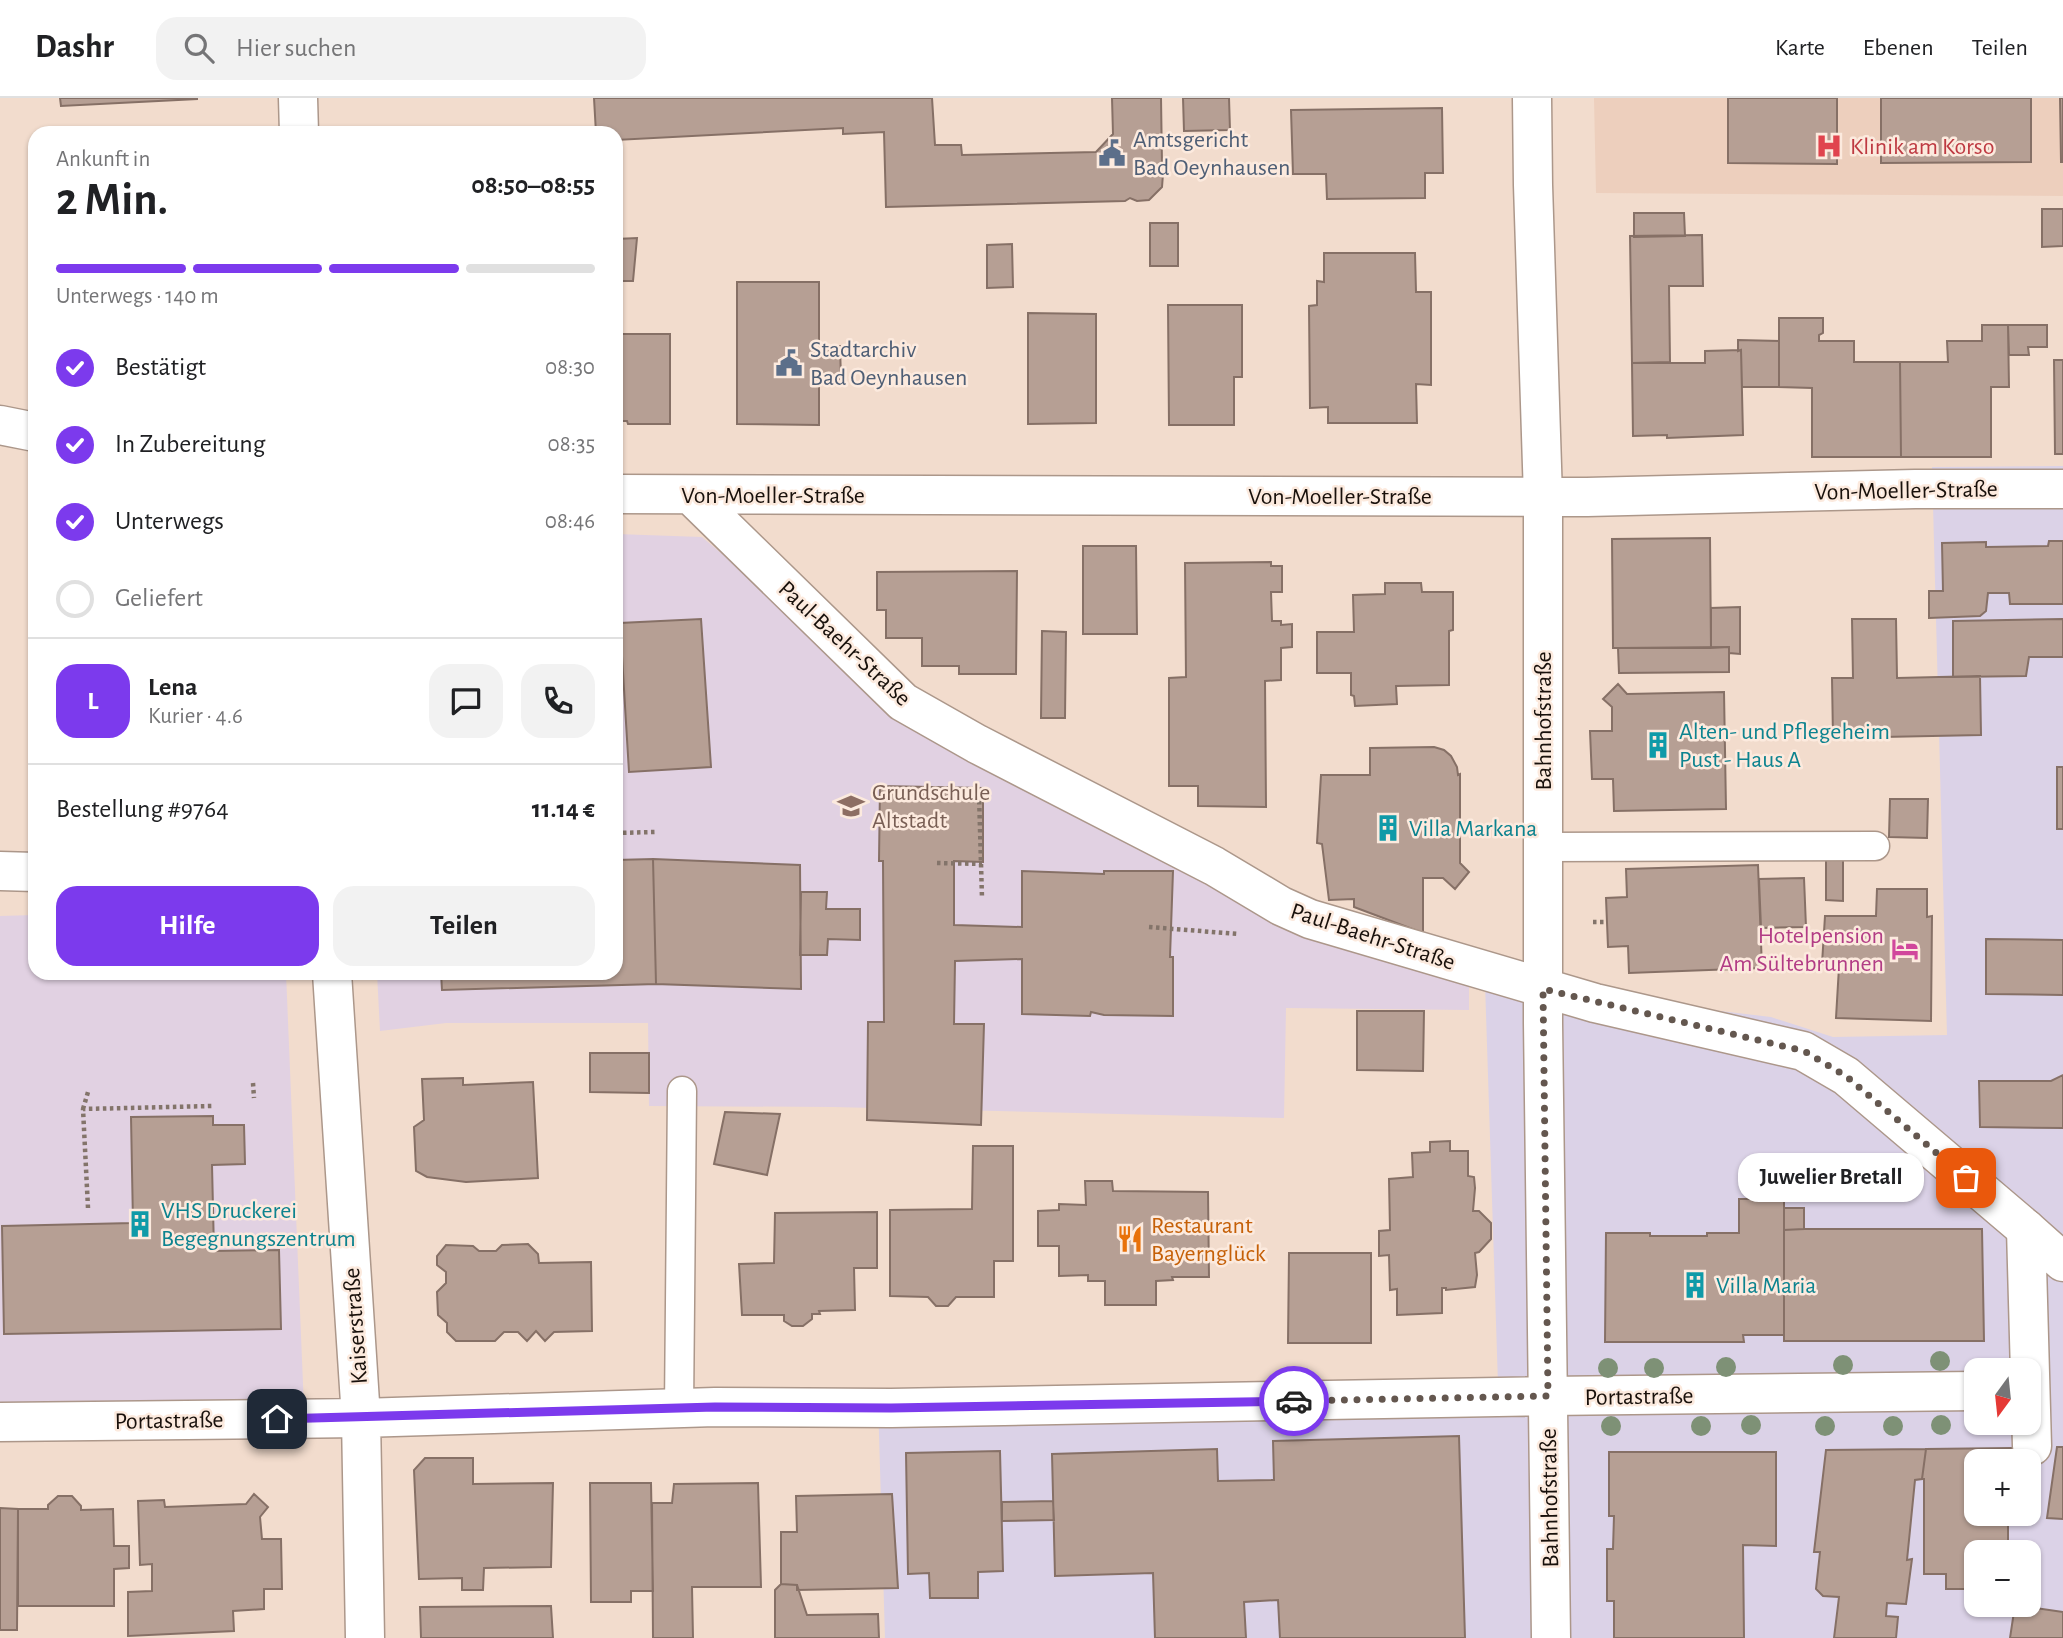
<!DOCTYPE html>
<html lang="de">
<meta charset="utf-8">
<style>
body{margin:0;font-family:"Alegreya Sans",sans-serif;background:#f2f2f2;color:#202124;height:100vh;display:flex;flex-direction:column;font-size:26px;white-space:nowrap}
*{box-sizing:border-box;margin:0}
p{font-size:23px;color:#757577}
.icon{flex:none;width:38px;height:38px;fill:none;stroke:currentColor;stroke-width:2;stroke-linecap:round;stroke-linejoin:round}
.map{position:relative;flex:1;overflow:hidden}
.side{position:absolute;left:28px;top:28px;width:595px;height:854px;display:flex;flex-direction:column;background:#fff;border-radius:21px;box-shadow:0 2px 5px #0004}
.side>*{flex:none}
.needle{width:46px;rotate:195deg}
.buttons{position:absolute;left:1964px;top:1260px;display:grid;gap:14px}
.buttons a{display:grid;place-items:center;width:77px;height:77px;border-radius:14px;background:#fff;box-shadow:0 2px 5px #0004;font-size:35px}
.pin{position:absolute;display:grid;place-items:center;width:60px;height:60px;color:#fff;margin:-30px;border-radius:14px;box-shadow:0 4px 10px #0006}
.courier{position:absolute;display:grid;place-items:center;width:70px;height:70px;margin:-35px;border:5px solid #7c3aed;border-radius:50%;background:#fff;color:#222;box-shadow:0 2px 9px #0007}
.bubble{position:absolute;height:49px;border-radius:21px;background:#fff;box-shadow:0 2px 5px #0004;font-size:23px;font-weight:700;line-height:49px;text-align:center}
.overview em{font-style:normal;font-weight:700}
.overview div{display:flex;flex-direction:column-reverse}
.overview{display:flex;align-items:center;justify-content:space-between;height:119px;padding:0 28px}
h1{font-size:46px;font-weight:700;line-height:52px}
.bar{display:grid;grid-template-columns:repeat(4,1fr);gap:10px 7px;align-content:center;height:84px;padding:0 28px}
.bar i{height:9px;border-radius:5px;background:#e0e0e0}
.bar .active{background:#7c3aed}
.bar p{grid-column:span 4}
.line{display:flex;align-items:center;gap:18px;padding:0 28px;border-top:2px solid #e0e0e0}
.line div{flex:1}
.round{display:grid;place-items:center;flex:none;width:74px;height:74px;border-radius:21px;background:#f2f2f2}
ol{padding:0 28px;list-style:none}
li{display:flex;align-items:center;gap:21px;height:77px}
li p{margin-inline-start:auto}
li .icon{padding:7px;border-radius:50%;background:#7c3aed;color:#fff;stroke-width:4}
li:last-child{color:#757577}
li i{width:38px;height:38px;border:4px solid #e0e0e0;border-radius:50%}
.button{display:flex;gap:14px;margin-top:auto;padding:14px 28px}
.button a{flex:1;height:80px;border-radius:21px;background:#7c3aed;color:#fff;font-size:28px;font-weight:700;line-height:80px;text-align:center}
.button a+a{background:#f2f2f2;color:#202124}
header{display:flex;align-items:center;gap:42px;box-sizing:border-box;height:98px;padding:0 35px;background:#fff;border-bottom:2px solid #e0e0e0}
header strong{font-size:33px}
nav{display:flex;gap:38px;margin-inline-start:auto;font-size:24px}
.search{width:490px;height:63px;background:#f2f2f2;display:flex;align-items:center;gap:18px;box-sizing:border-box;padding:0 24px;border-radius:21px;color:#757577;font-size:26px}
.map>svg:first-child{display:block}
</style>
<header>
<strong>Dashr</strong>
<div class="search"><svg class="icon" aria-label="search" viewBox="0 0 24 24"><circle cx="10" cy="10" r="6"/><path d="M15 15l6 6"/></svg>Hier suchen</div>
<nav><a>Karte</a><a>Ebenen</a><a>Teilen</a></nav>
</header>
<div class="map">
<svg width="2063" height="1540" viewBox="0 0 2063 1540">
<rect width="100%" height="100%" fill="#f2dccd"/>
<path fill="#dbd2e7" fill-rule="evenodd" d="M2063,368V1540H885L878,1302L1498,1286L1485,885L1771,919L1833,939L1947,937L1932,369ZM1976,1272H2028V1325H1976ZM1976,1363H2028V1416H1976ZM1976,1454H2028V1507H1976Z"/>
<path fill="#edcfbd" d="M1594,0H2063V98L1596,95Z"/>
<path fill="#e1d1e2" d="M616,436L702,439L901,607L1469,886V912L1286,910L1284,1020L833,1009L649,1008L648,925H446L380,933L377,875H616Z
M35,817V875H286L304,1310L0,1312V818Z"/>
<path fill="#b69f94" stroke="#867066" stroke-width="2" d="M60,0H197V1L61,8Z
M594,0H932L935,47H961L962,57L1096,54L1113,36L1112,0H1161L1162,66L1159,70L1163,76L1162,89L1149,102L1137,103L1130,100L1125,103L886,109L884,34L843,36V30L616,42V35H596Z
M1183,0H1229L1230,32L1184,33Z
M1728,0H1837V66L1728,65Z
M1881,0H2031V64L1881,65Z
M2060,0H2063V64H2061Z
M1442,10L1443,75H1425V100L1327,101L1326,76H1293L1291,12Z
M2042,111H2063V148L2042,149Z
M1634,115H1684L1685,138L1634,139Z
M1150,125H1178V168H1150Z
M1702,137L1703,188H1669L1670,264L1632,265L1630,138Z
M637,140L633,183H616V141Z
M1012,146L1013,189L987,190V147Z
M1324,155H1415L1416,194H1431V287L1416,286L1417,325H1328V309L1310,310L1309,208L1317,207V183L1324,184Z
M737,184H819V248H840L841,281L819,282V327L737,326Z
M1168,207H1242V279H1234V327H1169Z
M1028,215L1096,216V325L1028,326Z
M1779,220H1823V235L1819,237V243H1854V264H1900L1901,359H1812V290L1779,289Z
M1982,227H2008L2009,289H1991V359H1901L1900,264H1948L1947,243H1982Z
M2008,227H2047V249H2028L2029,257H2009Z
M616,236H670V326H628L627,323H616Z
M1738,242L1779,243V289H1742L1741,252L1738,253Z
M1741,252L1743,337L1667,340V337L1633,338L1632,265H1705V253Z
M2054,262H2063V356H2055Z
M1710,440L1711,550H1613L1612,441Z
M2049,443H2063V506H2010L2009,495H1988L1986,513L1980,518L1929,520V493H1943L1942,445L1986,444V449L2048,448Z
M1083,448H1136L1137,536H1083Z
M1271,464V468H1282V494H1271L1272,523H1281V527L1292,526V549L1281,550V582L1265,583L1266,709L1198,708V688H1169V580L1186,579L1185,465Z
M1017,473L1016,576H959V568H922V540H886V512H877V474Z
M1385,485H1421L1422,494H1453V532L1449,533V587L1396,588L1397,606L1355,608L1354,598L1351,597V575H1317V534H1354L1353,497L1385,496Z
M1740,509V556L1729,555V549L1711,550V510Z
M701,521L711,669L629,674L620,525Z
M1852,521H1896L1897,580L1980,578L1981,637L1833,640L1832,580H1853Z
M2063,521V559H2029L2026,578L1953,579V523Z
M1042,533L1066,534L1065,620H1041Z
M1729,549V574L1619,575L1618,550Z
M1618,586L1627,596L1724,594L1726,711L1614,713L1613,681H1592L1590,633H1612V609L1603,601Z
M1434,649L1444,652L1451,658L1457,669L1458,677L1460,676V765L1469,774L1455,791L1443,780H1423V835L1354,809V801L1329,802L1322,746L1317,745L1321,677H1370V650Z
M2057,669H2063V731H2057Z
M880,688L983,690V764L954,763V827L1022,829V773L1104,776V773H1173L1170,859H1173V918L1104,917L1091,914L1090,918L1022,916V861L955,863L954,926H984L981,1027L867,1022L868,924H884L883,763H879Z
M1890,701H1928L1927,740L1889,739Z
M1826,760H1843V803L1826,802Z
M653,761L656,886L442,892L441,875H616V762Z
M653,761L800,767L801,891L656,886Z
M1758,767L1762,870L1629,875L1628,848L1608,849L1606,800L1627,799L1626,771Z
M1804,780L1806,829L1761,830L1759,781Z
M1877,791H1927V819L1932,818L1931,923L1836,920L1839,869L1822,866L1825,818H1876Z
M801,794H827L826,811H860V842L828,841L827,857H800Z
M1986,841L2063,842V897L1986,896Z
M1357,913H1424L1423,973L1357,972Z
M590,955H649V995L590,994Z
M2063,977V1030L1980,1029L1979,983H2051Z
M463,980V987L533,984L538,1080L466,1084L427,1079L416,1073L414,1029L424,1022L422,981Z
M725,1014L780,1016L767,1077L714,1066Z
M213,1018V1027H244L245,1066L212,1067L214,1153L279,1152L281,1231L4,1236L2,1128L133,1125L131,1019Z
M1450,1043V1053H1468V1078L1474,1079L1475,1090L1473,1113H1479L1491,1125V1141L1479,1154L1475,1155L1477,1177L1475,1189L1446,1192V1190H1442V1215L1397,1217V1191L1390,1192L1389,1157L1379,1158V1133L1390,1132L1389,1081L1413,1079L1412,1055L1430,1054V1044Z
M973,1048H1013V1163H994V1199H956L948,1208H936L928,1199L890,1198V1112L972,1111Z
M1085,1083H1112L1113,1093L1208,1094L1209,1179H1172L1173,1182L1156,1183V1207H1105V1183H1088V1177L1059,1178V1148H1038V1113L1059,1112V1106L1086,1107Z
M1739,1101H1784V1237H1743L1744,1244H1605L1606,1135H1650V1138H1707V1135H1739Z
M1784,1110H1804V1131L1784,1132Z
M877,1114V1170H854L855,1212L819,1213L820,1216H812V1221L803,1228H792L784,1223V1217H742L739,1166L774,1165L775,1115Z
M1804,1131H1982L1984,1243H1784V1132Z
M528,1146L538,1156L539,1165L591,1164L592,1233L554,1234L545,1243L536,1233L527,1243L518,1234H504L495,1243H456L447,1234V1225L438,1217L437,1194L446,1185V1174L437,1167V1158L446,1147L473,1148L479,1153H496L502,1147Z
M1289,1155H1371V1245H1288Z
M1459,1338L1465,1540H1280L1278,1502L1244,1504L1246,1540H1155L1153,1475L1055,1478L1052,1356L1217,1351L1218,1383L1274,1382L1273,1343Z
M2057,1349H2063V1421L2047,1420Z
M2012,1350L2010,1363H1976V1416H2008V1454H1976V1491H1946V1476H1924V1381H1922L1926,1351Z
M1926,1351L1922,1381L1915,1382L1907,1462L1912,1461L1906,1506L1887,1505L1886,1518L1898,1519L1896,1540H1834L1839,1499L1823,1498L1816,1491L1820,1454H1814L1826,1352Z
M1000,1353L1003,1473L978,1474V1500H930L929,1475L908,1476L906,1355Z
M1609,1354H1776V1448L1743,1447L1744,1540H1614V1503H1607V1451H1613L1614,1418H1609Z
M425,1360H473V1386L553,1385L551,1469L484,1470L483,1492H462V1480L419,1481L414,1372Z
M590,1385H651L653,1493H631V1504H591Z
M758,1385L761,1489H692L693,1540H653L652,1405H672L674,1386Z
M254,1396L268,1409L260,1419L262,1441H281L282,1491H264V1511L233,1513L234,1533L128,1538V1494L152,1493V1466L140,1467L138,1403L164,1402L165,1409L246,1406Z
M892,1396L898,1490L797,1492V1487L781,1486V1434H797L796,1398Z
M58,1398H72L81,1408V1412L113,1411L114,1448H129V1470L114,1471V1508H18V1411H48V1407Z
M1053,1403L1054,1422L1002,1423V1404Z
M0,1410L18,1411L17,1532H0Z
M781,1486L797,1487L807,1517L878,1516L879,1540H775V1492Z
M2015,1507L2063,1514V1540H2010Z
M551,1508L553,1540H421L420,1509Z"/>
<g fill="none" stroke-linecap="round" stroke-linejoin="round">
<defs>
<path id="service" d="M1543,749L1875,748
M679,1311L682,993"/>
<path id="pedestrian" d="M2026,1131L2032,1348
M2026,1131L2063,1164
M1548,1298L1976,1293"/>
<path id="minor" d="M298,0L299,35
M1532,0L1533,87L1543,399V925L1551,1540
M0,327L35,334
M616,396L1587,399L1915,391H2063
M691,397L903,604L977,646L1214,768L1281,808L1310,821L1595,905L1803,953L1846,978L2026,1131
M0,773L35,774
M332,875L361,1320L365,1540
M0,1324L361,1320L715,1309L891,1310L1548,1298"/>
</defs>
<use href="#service" stroke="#ac978a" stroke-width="31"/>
<use href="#pedestrian" stroke="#ac978a" stroke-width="41"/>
<use href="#minor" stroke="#ac978a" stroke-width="41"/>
<path stroke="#83746a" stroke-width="4.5" stroke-dasharray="3.5 3.5" stroke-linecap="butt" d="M979,696L982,800
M616,735L655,734
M937,765L982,766
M1593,824H1606
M1149,829L1238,836
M253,985L254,1000
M83,1011L88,994
M88,1110L83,1011L213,1008"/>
<use href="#service" stroke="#fff" stroke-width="28"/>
<use href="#pedestrian" stroke="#fff" stroke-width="38"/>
<use href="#minor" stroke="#fff" stroke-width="38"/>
</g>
<g fill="#7e9176">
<circle cx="1940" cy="1263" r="10"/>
<circle cx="1843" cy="1267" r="10"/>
<circle cx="1726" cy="1269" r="10"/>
<circle cx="1608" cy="1270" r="10"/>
<circle cx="1654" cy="1270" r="10"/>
<circle cx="1751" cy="1327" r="10"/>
<circle cx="1941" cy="1327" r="10"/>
<circle cx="1611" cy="1328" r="10"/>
<circle cx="1701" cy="1328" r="10"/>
<circle cx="1825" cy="1328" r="10"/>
<circle cx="1893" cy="1328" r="10"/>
</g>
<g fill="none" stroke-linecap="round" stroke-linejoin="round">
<path stroke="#64574f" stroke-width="7" stroke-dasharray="0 12.6" d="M1294,1303L1548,1298L1543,891L1804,953L1846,978L1966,1080"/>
<path stroke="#7c3aed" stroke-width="9" d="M277,1321L715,1309L891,1310L1294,1303"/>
</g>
<defs>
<symbol id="hospital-bare" viewBox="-9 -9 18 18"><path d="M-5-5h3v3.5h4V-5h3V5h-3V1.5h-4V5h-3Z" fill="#e0444e" stroke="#fceade" stroke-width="2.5" paint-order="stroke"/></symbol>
<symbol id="civic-bare" viewBox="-9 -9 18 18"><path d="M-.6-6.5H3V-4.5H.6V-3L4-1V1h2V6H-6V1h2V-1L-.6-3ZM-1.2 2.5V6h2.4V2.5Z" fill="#5c6f8a" stroke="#fceade" stroke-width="2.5" paint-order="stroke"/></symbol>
<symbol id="building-bare" viewBox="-9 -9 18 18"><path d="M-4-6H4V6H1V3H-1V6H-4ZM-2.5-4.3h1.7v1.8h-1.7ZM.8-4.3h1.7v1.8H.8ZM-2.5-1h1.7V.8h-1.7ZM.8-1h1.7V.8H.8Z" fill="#0f9aa8" stroke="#fceade" stroke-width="2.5" paint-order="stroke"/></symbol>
<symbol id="school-bare" viewBox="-9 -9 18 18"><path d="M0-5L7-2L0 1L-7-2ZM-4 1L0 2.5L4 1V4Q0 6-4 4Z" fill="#8d6e63" stroke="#fceade" stroke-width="2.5" paint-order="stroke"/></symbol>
<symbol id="hotel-bare" viewBox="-9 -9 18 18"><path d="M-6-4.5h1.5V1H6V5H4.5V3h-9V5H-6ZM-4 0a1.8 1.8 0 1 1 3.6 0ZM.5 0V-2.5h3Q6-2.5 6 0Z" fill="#d1479c" stroke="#fceade" stroke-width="2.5" paint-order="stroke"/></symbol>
<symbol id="restaurant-bare" viewBox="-9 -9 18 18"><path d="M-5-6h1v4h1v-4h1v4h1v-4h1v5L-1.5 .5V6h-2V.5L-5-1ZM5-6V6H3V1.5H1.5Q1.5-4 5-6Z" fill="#e8710a" stroke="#fceade" stroke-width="2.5" paint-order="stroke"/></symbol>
</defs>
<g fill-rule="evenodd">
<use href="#hospital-bare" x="1810" y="29" width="38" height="38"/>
<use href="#civic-bare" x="1093" y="36" width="38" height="38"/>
<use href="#civic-bare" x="770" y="246" width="38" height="38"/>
<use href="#building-bare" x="1639" y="628" width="38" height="38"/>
<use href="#school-bare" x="832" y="689" width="38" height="38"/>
<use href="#building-bare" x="1369" y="711" width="38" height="38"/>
<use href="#hotel-bare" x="1886" y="832" width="38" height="38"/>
<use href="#building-bare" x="121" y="1107" width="38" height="38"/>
<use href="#restaurant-bare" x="1111" y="1122" width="38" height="38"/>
<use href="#building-bare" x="1676" y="1168" width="38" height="38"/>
</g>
<g text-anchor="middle" stroke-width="5" stroke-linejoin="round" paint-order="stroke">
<g font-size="24" fill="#4e5e75" stroke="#fceade" text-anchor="start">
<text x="1133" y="49">Amtsgericht<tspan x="1133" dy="28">Bad Oeynhausen</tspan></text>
<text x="810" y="259">Stadtarchiv<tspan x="810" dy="28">Bad Oeynhausen</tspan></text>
</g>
<g font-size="24" fill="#be3a42" stroke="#fceade" text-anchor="start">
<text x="1850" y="56">Klinik am Korso</text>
</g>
<g font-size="24" fill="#18100b" stroke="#fceade">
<text transform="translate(1906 392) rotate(-1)" y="8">Von-Moeller-Straße</text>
<text x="773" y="405">Von-Moeller-Straße</text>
<text x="1340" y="406">Von-Moeller-Straße</text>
<text transform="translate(845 545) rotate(43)" y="8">Paul-Baehr-Straße</text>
<text transform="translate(1543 623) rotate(-90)" y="8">Bahnhofstraße</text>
<text transform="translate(1373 838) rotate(18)" y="8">Paul-Baehr-Straße</text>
<text transform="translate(355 1228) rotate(-94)" y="8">Kaiserstraße</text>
<text transform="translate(1639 1298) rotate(-1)" y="8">Portastraße</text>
<text transform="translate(169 1322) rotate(-1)" y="8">Portastraße</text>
<text transform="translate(1549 1400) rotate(-91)" y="8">Bahnhofstraße</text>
</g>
<g font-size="24" fill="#0d838f" stroke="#fceade" text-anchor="start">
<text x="1679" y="641">Alten- und Pflegeheim<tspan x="1679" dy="28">Pust - Haus A</tspan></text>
<text x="1409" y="738">Villa Markana</text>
<text x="161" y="1120">VHS Druckerei<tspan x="161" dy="28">Begegnungszentrum</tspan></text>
<text x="1716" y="1195">Villa Maria</text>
</g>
<g font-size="24" fill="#785e54" stroke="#fceade" text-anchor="start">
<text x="872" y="702">Grundschule<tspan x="872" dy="28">Altstadt</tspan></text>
</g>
<g font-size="24" fill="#b23c85" stroke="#fceade" text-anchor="end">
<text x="1884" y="845">Hotelpension<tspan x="1884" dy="28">Am Sültebrunnen</tspan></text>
</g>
<g font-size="24" fill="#c56008" stroke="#fceade" text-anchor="start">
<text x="1151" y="1135">Restaurant<tspan x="1151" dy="28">Bayernglück</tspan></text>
</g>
</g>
</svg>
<div class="buttons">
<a><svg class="needle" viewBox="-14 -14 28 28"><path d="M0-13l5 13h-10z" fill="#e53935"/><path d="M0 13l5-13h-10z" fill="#757577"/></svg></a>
<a>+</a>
<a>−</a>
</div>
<div class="pin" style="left:1966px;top:1080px;background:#ea580c"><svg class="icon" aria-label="bag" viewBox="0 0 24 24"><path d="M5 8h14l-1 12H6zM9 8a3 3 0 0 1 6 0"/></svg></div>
<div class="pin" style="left:277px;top:1321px;background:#1f2937"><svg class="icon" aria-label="home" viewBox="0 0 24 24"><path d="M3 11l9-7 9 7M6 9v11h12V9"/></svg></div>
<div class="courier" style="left:1294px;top:1303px"><svg class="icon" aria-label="car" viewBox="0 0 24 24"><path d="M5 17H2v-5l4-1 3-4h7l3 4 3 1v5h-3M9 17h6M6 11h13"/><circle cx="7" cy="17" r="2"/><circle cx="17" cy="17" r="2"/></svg></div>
<div class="bubble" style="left:1738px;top:1055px;width:186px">Juwelier Bretall</div>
<section class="side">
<div class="overview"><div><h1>2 Min.</h1><p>Ankunft in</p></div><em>08:50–08:55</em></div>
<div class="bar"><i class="active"></i><i class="active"></i><i class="active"></i><i></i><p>Unterwegs · 140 m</p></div>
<ol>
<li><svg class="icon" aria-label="check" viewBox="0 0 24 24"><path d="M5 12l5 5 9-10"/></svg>Bestätigt<p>08:30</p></li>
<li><svg class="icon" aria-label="check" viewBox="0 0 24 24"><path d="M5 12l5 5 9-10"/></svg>In Zubereitung<p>08:35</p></li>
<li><svg class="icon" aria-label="check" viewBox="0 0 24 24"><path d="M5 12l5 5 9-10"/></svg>Unterwegs<p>08:46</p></li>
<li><i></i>Geliefert</li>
</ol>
<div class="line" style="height:126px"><b class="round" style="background:#7c3aed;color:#fff">L</b><div><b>Lena</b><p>Kurier · 4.6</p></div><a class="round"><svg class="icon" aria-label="chat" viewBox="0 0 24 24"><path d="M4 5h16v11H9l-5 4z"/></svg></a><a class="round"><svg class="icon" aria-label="phone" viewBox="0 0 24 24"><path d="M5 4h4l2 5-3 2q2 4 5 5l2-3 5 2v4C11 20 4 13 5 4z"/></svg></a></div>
<div class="line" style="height:91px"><div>Bestellung #9764</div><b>11.14 €</b></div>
<div class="button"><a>Hilfe</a><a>Teilen</a></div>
</section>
</div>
